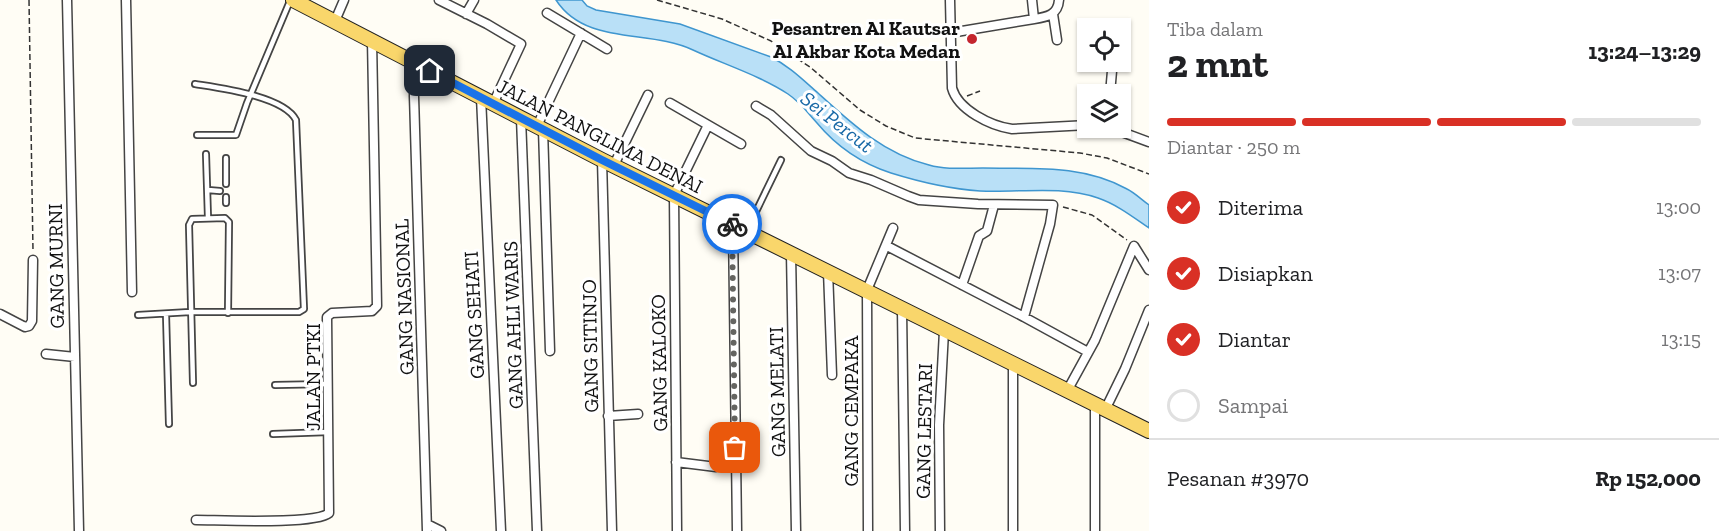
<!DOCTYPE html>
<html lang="id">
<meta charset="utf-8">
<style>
body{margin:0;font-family:"Zilla Slab",serif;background:#f2f2f2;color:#202124;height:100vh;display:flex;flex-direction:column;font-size:22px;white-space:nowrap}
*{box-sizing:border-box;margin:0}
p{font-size:20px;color:#757577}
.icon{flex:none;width:33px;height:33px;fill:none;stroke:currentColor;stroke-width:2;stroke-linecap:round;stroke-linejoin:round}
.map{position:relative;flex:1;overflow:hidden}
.details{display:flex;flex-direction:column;background:#fff;width:570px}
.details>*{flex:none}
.tools{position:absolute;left:1077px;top:18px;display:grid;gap:12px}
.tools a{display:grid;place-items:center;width:54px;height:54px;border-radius:0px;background:#fff;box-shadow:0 2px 4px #0004;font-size:30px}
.pin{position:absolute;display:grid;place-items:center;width:51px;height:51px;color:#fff;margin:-26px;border-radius:12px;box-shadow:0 3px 9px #0006}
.courier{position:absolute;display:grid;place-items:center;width:60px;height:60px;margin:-30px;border:4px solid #1a73e8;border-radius:50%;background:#fff;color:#222;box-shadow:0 2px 8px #0007}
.headline em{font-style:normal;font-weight:800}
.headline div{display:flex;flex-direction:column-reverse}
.headline{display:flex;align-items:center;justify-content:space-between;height:102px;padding:0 18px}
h1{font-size:39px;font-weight:800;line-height:45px}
.bar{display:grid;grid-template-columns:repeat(4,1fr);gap:9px 6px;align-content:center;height:72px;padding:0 18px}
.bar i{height:8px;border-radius:4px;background:#e0e0e0}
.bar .on{background:#d93025}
.bar p{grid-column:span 4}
.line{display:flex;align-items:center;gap:15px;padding:0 18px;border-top:2px solid #e0e0e0}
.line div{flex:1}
ol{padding:0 18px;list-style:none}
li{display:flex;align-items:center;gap:18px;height:66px}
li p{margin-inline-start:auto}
li .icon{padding:6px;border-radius:50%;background:#d93025;color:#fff;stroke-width:4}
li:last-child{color:#757577}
li i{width:33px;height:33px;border:3px solid #e0e0e0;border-radius:50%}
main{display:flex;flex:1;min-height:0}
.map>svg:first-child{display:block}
</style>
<main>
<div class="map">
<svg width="1149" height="531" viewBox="0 0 1149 531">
<rect width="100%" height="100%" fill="#fffdf5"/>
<path fill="#b9e0f7" stroke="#3f96cf" stroke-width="1.5" d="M556,0H582L587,6L596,10L680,24L771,57C789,66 803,80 818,93C851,123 884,154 929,165C946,170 965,168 983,168C1032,169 1082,164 1127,189C1135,193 1142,200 1149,205V228C1133,217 1116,204 1098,198C1060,185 1019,193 980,191C950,189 920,182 891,173C860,163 837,147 817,123C807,112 800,102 788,94C761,76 723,64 693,50C649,29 586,46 556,0Z"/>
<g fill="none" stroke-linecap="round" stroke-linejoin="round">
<defs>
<path id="lane" d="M197,135H236L247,103L290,1
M206,154L208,218
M226,184V158
M208,190L220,191
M226,203V197
M748,228L781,160
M166,314L169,424
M138,315L190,312H299L304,309L296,120C284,96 220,88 195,84
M193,383L189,225L192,219L225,218L229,222L228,313
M275,385L328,384
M273,434L329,432"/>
<path id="street" d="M67,0L79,531
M126,0L132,292
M439,0L487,24L521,44L493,104
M950,0L952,88C958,110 991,126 1012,129L1088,125
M547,13L607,49
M466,14L474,0
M1053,14L1057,40
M1034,19C1047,17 1058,15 1059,0
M335,21L344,0
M950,33L1034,19L1032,0
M415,63L414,96L427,531
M1110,94L1112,71
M481,97L501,531
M670,103L741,144
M756,106L771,115L811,151L832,161L849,173L871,180L908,196L919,200L978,204L1053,205L1050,224L1024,317
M521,118L537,531
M537,126L581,33
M1111,128L1149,142
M543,129L550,351
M602,160L612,531
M614,165L648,95
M733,225L737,531
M887,246L1024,317L1088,352
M791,253L796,531
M828,271L832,375
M962,285L979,236L987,231L994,205
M902,309L905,531
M0,314L25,327L29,326L32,321L33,260
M46,354L75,357
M1013,364V531
M1067,391L1095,340L1134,246L1149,270
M1095,405V531
M1105,410L1125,369L1149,310
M608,416L638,414
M676,462L716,467
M196,520C219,520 315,525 329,513L327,317L332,313L372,311L377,306L372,40
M427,524L441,531
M677,531L674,195L708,125
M868,531L867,290L893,228
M940,531L939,425L944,331"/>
<path id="primary" d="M293,0L602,160L1149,431"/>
</defs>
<use href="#lane" stroke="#444" stroke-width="8"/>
<use href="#street" stroke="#444" stroke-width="11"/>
<use href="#primary" stroke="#222" stroke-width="16"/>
<path stroke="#333" stroke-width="1.5" stroke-dasharray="6 3" stroke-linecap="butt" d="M29,0L33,251
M657,0L722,19L771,41L810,67L860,110L886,126L915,138L1080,153L1107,158L1149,174
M967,96L980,91
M1063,207L1092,215L1127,240"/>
<use href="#lane" stroke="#fff" stroke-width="4.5"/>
<use href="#street" stroke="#fff" stroke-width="8"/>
<use href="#primary" stroke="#f9d66b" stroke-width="14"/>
</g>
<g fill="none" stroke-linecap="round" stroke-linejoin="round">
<path stroke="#646461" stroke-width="6" stroke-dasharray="0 10.8" d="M732,224L735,448"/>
<path stroke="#1a73e8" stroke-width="8" d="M430,71L602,160L732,224"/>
</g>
<circle fill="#c4262e" stroke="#fff" stroke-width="2" cx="972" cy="39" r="6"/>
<g text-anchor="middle" stroke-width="6" stroke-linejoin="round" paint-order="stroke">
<g font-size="20" font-weight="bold" fill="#111" stroke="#fff" text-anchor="end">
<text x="960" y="35">Pesantren Al Kautsar<tspan x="960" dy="23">Al Akbar Kota Medan</tspan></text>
</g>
<g font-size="20" fill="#111" stroke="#fff">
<text transform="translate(600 136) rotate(27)" y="7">JALAN PANGLIMA DENAI</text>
<text transform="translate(56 266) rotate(-91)" y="7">GANG MURNI</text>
<text transform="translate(404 297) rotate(-92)" y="7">GANG NASIONAL</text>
<text transform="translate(474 315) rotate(-93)" y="7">GANG SEHATI</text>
<text transform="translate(513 325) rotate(-92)" y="7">GANG AHLI WARIS</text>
<text transform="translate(590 346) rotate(-91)" y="7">GANG SITINJO</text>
<text transform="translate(659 363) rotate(-91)" y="7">GANG KALOKO</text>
<text transform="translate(313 377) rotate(-90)" y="7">JALAN PTKI</text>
<text transform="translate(777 392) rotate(-91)" y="7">GANG MELATI</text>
<text transform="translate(851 411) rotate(-90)" y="7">GANG CEMPAKA</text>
<text transform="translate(924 431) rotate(-89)" y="7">GANG LESTARI</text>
</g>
<g font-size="21" font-style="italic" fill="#1768a6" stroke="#fff">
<text transform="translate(837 122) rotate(38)" y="7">Sei Percut</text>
</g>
</g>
</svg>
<div class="tools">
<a><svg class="icon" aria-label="locate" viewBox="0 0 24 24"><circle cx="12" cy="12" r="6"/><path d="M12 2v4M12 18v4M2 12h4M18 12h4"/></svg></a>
<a><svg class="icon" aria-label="layers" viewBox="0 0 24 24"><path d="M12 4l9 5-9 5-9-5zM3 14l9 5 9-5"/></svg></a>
</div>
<div class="pin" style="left:735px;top:448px;background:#ea580c"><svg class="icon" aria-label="bag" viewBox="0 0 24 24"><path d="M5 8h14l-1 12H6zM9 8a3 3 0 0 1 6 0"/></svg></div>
<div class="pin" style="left:430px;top:71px;background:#1f2937"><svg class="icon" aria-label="home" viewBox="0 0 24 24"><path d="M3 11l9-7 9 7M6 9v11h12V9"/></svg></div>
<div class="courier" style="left:732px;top:224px"><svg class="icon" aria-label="bike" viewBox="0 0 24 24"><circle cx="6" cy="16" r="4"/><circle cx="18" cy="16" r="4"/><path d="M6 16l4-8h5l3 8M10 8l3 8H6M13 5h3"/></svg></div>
</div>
<section class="details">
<div class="headline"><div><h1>2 mnt</h1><p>Tiba dalam</p></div><em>13:24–13:29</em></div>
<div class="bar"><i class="on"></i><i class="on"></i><i class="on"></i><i></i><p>Diantar · 250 m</p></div>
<ol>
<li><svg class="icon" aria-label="check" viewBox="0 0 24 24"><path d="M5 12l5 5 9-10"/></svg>Diterima<p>13:00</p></li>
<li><svg class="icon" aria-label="check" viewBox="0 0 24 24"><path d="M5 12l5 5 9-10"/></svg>Disiapkan<p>13:07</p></li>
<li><svg class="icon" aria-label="check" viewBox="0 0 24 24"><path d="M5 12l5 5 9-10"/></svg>Diantar<p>13:15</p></li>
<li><i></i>Sampai</li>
</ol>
<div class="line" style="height:78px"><div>Pesanan #3970</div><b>Rp 152,000</b></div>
</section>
</main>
